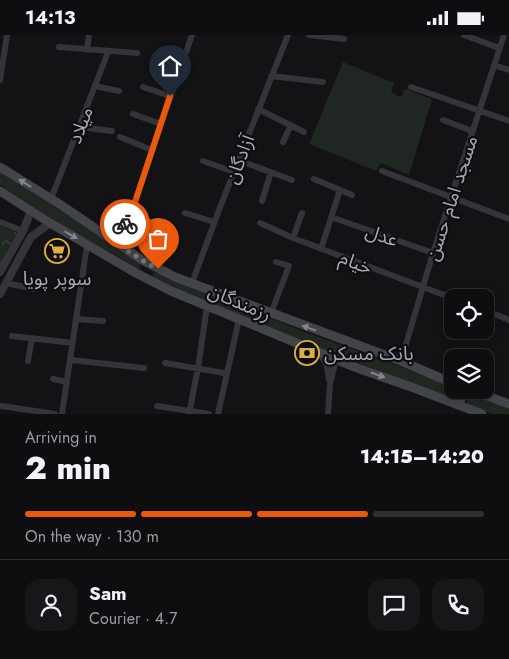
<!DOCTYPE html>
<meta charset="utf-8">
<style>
body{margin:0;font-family:Jost,"Noto Sans Arabic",sans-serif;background:#171719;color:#f1f3f6;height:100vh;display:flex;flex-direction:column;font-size:19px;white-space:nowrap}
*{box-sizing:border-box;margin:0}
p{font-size:16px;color:#9b9c9f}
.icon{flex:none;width:28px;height:28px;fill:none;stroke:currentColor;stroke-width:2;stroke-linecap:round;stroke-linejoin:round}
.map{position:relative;height:379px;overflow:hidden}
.drawer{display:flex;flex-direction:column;background:#0e0e10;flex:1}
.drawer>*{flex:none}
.tools{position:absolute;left:444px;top:254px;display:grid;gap:10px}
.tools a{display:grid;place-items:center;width:50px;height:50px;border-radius:10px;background:#0e0e10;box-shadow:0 2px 8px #0003,0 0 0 1px #2e2e30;font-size:25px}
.pin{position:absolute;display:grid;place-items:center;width:42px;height:42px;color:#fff;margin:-51px -21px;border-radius:50% 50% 50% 0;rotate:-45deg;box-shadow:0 0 5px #0007}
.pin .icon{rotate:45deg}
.courier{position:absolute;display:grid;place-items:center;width:50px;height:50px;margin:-25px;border:4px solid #ea580c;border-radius:50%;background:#fff;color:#222;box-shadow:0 1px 6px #0007}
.summary em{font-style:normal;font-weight:800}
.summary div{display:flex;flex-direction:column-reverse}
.summary{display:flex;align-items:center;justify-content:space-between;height:85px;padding:0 25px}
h1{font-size:32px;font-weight:800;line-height:38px}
.bar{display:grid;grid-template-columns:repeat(4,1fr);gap:8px 5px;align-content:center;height:60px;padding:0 25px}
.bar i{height:6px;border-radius:4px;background:#2e2e30}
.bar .on{background:#ea580c}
.bar p{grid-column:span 4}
.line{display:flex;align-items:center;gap:12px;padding:0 25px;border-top:1px solid #2e2e30}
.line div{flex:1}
.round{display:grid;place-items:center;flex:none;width:52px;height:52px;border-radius:15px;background:#171719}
.status{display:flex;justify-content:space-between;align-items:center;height:35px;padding:0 25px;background:#0e0e10;direction:ltr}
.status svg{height:14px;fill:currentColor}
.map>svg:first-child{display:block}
</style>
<div class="status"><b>14:13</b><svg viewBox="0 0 49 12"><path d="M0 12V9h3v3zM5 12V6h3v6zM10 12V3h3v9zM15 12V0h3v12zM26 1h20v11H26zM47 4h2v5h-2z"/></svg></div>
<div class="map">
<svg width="509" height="379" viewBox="0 0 509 379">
<defs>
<pattern id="forest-crowns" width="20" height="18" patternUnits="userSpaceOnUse" patternTransform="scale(1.25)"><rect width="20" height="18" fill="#202621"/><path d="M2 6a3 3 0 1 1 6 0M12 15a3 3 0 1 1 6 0" fill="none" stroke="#3e433f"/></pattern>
</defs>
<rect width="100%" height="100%" fill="#131315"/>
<path fill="#202621" d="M343,27L394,48L391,57L401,62L405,54L432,64L409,140L381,128L376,136L309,109Z
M0,137L105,204L140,230L141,233L138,234L121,223L65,192L0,150Z
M154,237L305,297L391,328L452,352V355H458V362L454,365L240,282L177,255L159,245L152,240Z
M473,360L509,374V379H492L467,370L468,361Z"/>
<path fill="url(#forest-crowns)" d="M0,191L18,198L0,231Z"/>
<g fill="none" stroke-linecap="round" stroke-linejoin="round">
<path stroke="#353539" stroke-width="6" d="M309,0L344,4
M464,0L499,13
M59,12L137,18
M87,15L89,0
M494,30L509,35
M271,41L323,47
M0,45L7,0
M95,51L119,56
M143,52L170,61
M411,52L509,86
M258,74L304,97
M133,79L161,89
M443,85L472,96
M79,92L112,96
M120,102L152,115
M283,107L291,90
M238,125L292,145
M203,126L234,137
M382,136L509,184
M314,144L352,160
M51,164L108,17
M262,166L271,137
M185,178L214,187
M331,182L433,218
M0,187L23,196
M260,188L293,203L452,263
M293,203L302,178
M116,208L135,167L166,75L192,0
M321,214L340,155
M6,248L35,254
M192,248L219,175L288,0
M485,275L509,285
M271,278L289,231L276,227
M77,284L103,286
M12,301L73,308
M319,317L327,331L329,345
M71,325L144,333
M28,326L32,303
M401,326L433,218L504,0
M165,328L224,338
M53,344L67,347
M2,371L55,379
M157,371L209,379
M62,379L87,210
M189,379L198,333L207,271
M218,379L239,284
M328,379L330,349L336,324"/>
<path stroke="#353539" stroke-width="8" d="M0,237L23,196L31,176
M0,259L31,202L50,188"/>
<path stroke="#434449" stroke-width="9" d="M0,132L61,170L142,225L175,242L401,326L452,348
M0,156L50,188L136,238L171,256L357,333L414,353L482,379
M471,355L509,369
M459,370L464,355"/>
</g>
<defs><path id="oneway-solid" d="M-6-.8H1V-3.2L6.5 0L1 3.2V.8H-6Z" transform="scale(1.25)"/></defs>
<g fill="#84868e">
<use href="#oneway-solid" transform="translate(25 148) rotate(-148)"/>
<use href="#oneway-solid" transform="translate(71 200) rotate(30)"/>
<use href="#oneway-solid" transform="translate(309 293) rotate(-160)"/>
<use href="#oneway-solid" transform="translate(378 340) rotate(19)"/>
</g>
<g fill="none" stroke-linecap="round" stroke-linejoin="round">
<path stroke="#73757c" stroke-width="5" stroke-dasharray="0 9" d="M125,189L116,208L142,225L158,234"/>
<path stroke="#ea580c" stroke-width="6" d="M125,189L135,167L170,61"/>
</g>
<defs>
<symbol id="supermarket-ring" viewBox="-11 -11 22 22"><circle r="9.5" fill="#0e0e10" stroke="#dcad44" stroke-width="1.5"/><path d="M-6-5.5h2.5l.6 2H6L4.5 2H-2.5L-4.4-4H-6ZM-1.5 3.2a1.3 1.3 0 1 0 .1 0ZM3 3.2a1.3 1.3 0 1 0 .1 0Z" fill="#dcad44"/></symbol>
<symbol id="bank-ring" viewBox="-11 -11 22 22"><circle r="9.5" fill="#0e0e10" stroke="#dcad44" stroke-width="1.5"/><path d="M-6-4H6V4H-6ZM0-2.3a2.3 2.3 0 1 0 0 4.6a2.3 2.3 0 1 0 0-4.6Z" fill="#dcad44"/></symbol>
</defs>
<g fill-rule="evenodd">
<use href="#supermarket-ring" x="43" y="202" width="28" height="28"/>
<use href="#bank-ring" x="293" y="304" width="28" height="28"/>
</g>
<g text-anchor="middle" stroke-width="4.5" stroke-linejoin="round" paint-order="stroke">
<g font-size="19" fill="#a7aab3" stroke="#0e0e10">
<text transform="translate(80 90) rotate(-69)" y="7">میلاد</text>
<text transform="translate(239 124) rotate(-69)" y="7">آزادگان</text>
<text transform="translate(451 163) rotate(-72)" y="7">مسجد امام حسن</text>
<text transform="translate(382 200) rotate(19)" y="7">عدل</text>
<text transform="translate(356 227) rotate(21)" y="7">خیام</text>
<text transform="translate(240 267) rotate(23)" y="7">رزمندگان</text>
</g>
<g font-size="19" fill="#a7aab3" stroke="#0e0e10">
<text x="57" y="250">سوپر پویا</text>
<text x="324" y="325" text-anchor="start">بانک مسکن</text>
</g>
</g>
</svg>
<div class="tools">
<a><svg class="icon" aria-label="locate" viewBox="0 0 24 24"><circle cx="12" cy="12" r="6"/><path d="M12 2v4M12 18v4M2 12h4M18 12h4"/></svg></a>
<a><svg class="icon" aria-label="layers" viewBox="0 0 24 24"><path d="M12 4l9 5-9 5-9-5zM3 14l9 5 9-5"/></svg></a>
</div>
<div class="pin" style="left:158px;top:234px;background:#ea580c"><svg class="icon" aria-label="bag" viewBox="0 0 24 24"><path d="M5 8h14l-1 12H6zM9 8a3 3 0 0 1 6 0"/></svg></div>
<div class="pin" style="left:170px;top:61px;background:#1f2937"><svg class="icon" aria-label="home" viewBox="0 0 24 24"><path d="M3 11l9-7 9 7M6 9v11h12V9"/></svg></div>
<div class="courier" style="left:125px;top:189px"><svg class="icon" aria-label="bike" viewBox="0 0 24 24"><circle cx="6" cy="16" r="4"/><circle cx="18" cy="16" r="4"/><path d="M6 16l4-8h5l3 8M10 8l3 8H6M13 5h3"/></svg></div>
</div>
<section class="drawer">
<div class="summary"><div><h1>2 min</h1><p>Arriving in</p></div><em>14:15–14:20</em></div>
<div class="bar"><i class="on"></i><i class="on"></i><i class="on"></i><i></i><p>On the way · 130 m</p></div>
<div class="line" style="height:90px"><a class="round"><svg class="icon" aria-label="person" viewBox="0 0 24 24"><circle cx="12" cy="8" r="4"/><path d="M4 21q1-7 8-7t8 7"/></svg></a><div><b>Sam</b><p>Courier · 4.7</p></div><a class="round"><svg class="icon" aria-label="chat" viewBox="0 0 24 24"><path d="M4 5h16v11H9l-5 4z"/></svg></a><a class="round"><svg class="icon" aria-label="phone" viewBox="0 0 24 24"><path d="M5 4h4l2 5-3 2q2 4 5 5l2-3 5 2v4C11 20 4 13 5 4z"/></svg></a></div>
</section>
